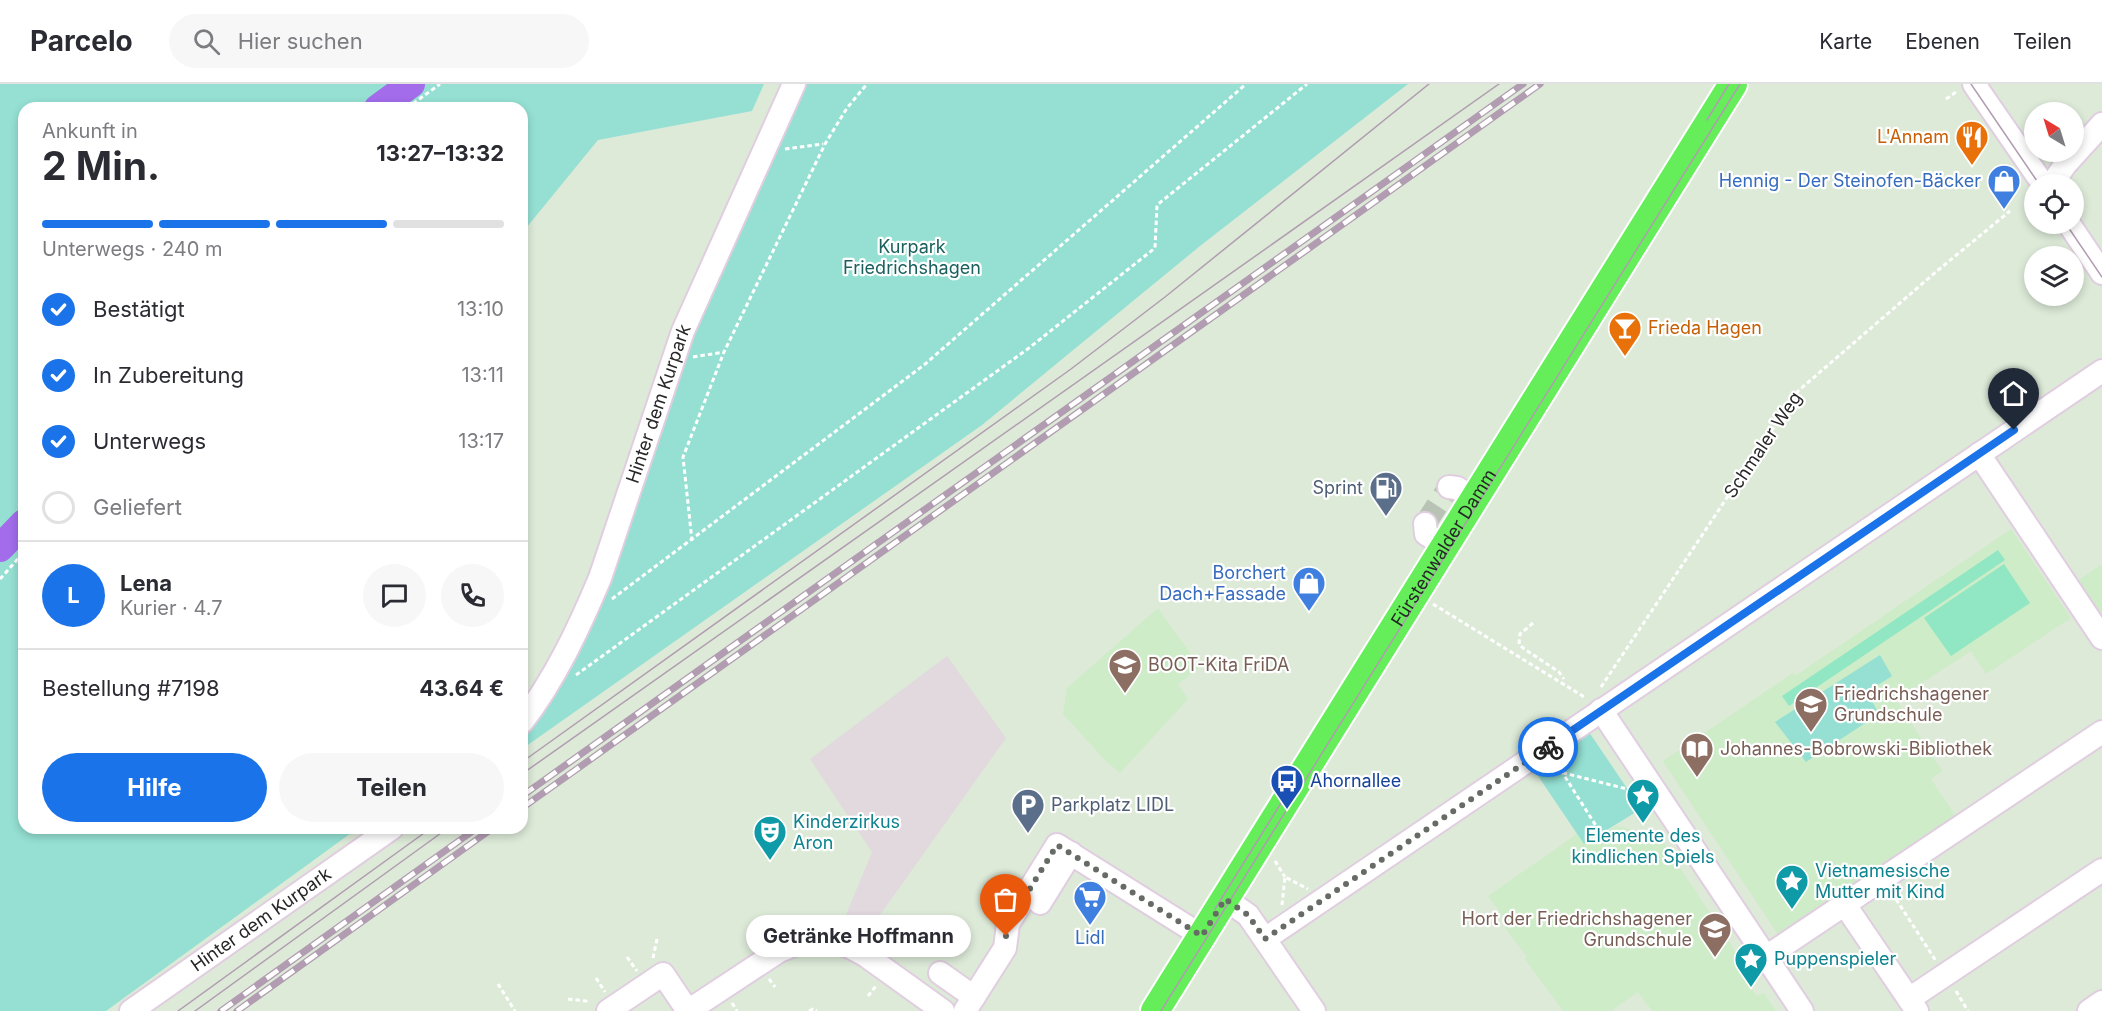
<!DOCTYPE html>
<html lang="de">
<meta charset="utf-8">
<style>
body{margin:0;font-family:Inter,sans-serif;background:#f7f7f7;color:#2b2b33;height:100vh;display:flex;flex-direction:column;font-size:22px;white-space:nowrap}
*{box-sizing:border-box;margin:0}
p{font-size:20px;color:#7c7c81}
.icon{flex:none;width:33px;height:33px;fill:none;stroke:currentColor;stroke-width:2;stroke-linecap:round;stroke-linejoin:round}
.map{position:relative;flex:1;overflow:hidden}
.sheet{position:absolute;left:18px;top:18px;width:510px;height:732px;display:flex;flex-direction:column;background:#fff;border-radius:18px;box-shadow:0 3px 9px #0003}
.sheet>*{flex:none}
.needle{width:39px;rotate:322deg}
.controls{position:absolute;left:2024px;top:18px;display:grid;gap:12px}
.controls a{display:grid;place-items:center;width:60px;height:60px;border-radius:50%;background:#fff;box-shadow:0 3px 9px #0003;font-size:30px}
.pin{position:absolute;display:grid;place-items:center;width:51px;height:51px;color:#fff;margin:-62px -26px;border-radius:50% 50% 50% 0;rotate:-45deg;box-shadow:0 0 6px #0007}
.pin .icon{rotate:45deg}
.courier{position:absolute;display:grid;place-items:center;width:60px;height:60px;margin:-30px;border:4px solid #1a73e8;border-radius:50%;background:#fff;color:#222;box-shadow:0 2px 8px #0007}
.bubble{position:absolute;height:42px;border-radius:21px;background:#fff;box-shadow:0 3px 9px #0003;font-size:20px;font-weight:700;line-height:42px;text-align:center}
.head em{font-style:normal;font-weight:700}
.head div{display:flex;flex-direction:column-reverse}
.head{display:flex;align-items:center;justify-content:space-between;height:102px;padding:0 24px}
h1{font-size:39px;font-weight:700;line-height:45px}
.bar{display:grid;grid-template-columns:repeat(4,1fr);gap:9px 6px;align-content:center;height:72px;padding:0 24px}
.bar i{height:8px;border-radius:4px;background:#e1e1e2}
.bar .active{background:#1a73e8}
.bar p{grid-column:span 4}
.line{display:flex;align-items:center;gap:15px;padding:0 24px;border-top:2px solid #e1e1e2}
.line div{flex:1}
.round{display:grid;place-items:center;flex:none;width:63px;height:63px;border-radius:32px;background:#f7f7f7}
ol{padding:0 24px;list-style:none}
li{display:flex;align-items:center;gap:18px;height:66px}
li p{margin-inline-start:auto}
li .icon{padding:6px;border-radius:50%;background:#1a73e8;color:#fff;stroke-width:4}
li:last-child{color:#7c7c81}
li i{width:33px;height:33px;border:3px solid #e1e1e2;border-radius:50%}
.action{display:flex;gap:12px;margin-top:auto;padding:12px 24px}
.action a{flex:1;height:69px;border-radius:36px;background:#1a73e8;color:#fff;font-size:24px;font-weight:700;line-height:69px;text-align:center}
.action a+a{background:#f7f7f7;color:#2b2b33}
header{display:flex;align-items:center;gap:36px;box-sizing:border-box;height:84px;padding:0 30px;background:#fff;border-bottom:2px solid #e1e1e2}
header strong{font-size:28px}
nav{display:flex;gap:33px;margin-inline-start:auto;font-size:21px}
.search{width:420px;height:54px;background:#f7f7f7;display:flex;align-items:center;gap:15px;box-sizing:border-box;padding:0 21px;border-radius:33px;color:#7c7c81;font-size:22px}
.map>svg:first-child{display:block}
</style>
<header>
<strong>Parcelo</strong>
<div class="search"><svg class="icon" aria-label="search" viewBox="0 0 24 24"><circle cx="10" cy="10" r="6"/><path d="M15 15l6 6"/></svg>Hier suchen</div>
<nav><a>Karte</a><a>Ebenen</a><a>Teilen</a></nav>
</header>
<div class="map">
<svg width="2102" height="927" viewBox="0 0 2102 927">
<rect width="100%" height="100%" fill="#ddead8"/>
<path fill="#e2d9de" d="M947,572L1006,654L865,852L843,838L872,768L810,675Z"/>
<path fill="#cdecc7" d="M2011,445L2071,534L1986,590L1971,567L1896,616L1942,687L1931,695L1956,733L1779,852L1663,677L1793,589L1795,592Z
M2102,480V531L2079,496Z
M1158,524L1200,583L1178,600L1188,615L1120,689L1106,677L1063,630L1067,604Z
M1616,742L1659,752L1755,897L1750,903L1757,912L1764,909L1776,927H1652L1638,908L1611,927H1563L1525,875L1527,873L1505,844L1509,840L1488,812L1577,750L1585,760Z"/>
<path fill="#95e0d3" d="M0,0H764L752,27L598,56L522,149V24H24V744H358L106,927H0Z
M802,0H1408L1200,162L982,341L522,665V648L592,527L701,216Z
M1880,571L1892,592L1867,608L1879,630L1806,678L1775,638Z
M1589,648L1641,725L1584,760L1534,686Z"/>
<path fill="#91e7c4" d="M1998,466L2005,476L1789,622L1782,612Z
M2004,480L2030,519L1951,572L1924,534Z"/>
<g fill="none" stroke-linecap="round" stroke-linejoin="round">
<path stroke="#a26ceb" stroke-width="28" d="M378,24L411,0
M0,464L24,439"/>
<path stroke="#b9c3b5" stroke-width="22" stroke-dasharray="22 11" stroke-linecap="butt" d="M1425,440L1449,403"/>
<defs>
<g id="minor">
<path d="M1974,0L2043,100"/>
<path d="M2052,100L2065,81L2102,40"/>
<path d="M2069,140L2102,189"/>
<path d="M1979,370L2102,554"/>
<path d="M1449,403L1457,404L1475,415"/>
<path d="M1425,440L1426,450L1445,462"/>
<path d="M1601,626L1802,927"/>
<path id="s1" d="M522,638C555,595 579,544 600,494L683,247L794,0"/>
<path d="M1225,815L1248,831L1314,927"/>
<path d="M1040,819L1071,769"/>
<path d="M1845,821L1917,927"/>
<path d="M1265,855L2102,287"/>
<path d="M1766,873L2102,648"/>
<path d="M940,889L974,913"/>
<path d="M1909,915L2102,786"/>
<path id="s2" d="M131,927L392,744"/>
<path d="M608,927L663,890L688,927L779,867L806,856L827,855L850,863L865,871L943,927"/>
<path d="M965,927L1005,864L1008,840L1057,761L1202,852"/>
<path d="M2089,927L2102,918"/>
</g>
<g id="major">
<path id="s3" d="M1155,927L1733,0"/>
</g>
</defs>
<use href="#minor" stroke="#e0cee0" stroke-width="26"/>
<use href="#major" stroke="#fff" stroke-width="32"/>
<path stroke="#fff" stroke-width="3" stroke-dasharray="4.5 3" stroke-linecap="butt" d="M1946,15L1956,8
M407,24L440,0
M785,65L823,60
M693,273L724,268
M692,457L683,373L724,268L825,60L847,24L867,0
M0,495L24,468
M612,515L924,281L1246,0
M1433,520L1586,614
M1533,539L1520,550L1519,560L1523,564L1559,588L1564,595
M576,591L1029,264L1155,164L1157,121L1307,0
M1601,603L1798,307L1937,187L2010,127
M1557,680L1603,753
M1548,685L1627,705L1631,703
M1275,777L1285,793
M1892,809L1936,877
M1282,821L1285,793L1308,805
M627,873L637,887
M653,874L657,855
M596,894L605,908
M769,895L775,903
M498,900L515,927
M1956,907L1968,927
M868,912L876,902
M568,915L586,917L588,920
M732,919L737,927
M809,927L813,925L817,927"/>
<use href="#minor" stroke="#fff" stroke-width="22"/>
<use href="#major" stroke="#65ed5a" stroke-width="28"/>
<path stroke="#b19cb1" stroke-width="1.5" d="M1971,0L2039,100
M1707,36L1729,0
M2066,140L2102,193
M522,678L1071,285L1165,213L1429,0
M522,690L1499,0
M1215,825L1301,687
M178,927L431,744
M195,927L448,744
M1161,927L1740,0"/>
<defs>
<path id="rail" d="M522,712L1523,0
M522,724L1540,0
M221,927L477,744
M237,927L493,744"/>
</defs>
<use href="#rail" stroke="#b19cb1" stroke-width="7"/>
<use href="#rail" stroke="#fff" stroke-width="4.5" stroke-dasharray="14" stroke-linecap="butt"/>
</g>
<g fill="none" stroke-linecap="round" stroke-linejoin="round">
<path stroke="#676b65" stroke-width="6" stroke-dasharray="0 10.8" d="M1006,852L1008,840L1057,761L1202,852L1225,815L1248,831L1265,855L1548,663"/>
<path stroke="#1a73e8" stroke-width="8" d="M1548,663L2014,346"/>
</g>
<defs>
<symbol id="restaurant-pin" viewBox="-11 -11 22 30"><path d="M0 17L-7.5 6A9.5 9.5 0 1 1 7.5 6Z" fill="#e8710a" stroke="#fff"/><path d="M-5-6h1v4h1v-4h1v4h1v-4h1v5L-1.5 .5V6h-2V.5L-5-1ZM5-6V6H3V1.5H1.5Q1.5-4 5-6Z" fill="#fff"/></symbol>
<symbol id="shop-pin" viewBox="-11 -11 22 30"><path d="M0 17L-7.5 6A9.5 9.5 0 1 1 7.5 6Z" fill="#3f7fe0" stroke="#fff"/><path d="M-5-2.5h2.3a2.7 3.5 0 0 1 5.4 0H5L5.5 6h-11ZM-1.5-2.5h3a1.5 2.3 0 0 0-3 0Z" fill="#fff"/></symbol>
<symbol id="bar-pin" viewBox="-11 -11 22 30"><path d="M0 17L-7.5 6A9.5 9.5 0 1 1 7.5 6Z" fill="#e8710a" stroke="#fff"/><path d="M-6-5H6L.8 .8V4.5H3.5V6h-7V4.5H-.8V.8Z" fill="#fff"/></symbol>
<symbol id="fuel-pin" viewBox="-11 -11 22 30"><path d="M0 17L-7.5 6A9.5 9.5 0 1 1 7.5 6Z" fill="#5c6f8a" stroke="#fff"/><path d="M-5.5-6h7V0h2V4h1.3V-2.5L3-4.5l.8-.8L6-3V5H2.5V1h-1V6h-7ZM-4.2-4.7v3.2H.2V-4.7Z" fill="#fff"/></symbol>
<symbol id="school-pin" viewBox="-11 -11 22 30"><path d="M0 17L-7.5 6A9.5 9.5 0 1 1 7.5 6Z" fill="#8d6e63" stroke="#fff"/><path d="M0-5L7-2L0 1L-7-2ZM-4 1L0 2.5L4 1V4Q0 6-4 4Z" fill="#fff"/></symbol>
<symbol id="library-pin" viewBox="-11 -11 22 30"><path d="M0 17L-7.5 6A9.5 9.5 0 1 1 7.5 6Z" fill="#8d6e63" stroke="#fff"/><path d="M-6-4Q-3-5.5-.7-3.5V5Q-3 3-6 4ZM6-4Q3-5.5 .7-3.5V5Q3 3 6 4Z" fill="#fff"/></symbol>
<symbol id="bus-pin" viewBox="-11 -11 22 30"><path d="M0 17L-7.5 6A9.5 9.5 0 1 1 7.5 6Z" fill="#1a4fb4" stroke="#fff"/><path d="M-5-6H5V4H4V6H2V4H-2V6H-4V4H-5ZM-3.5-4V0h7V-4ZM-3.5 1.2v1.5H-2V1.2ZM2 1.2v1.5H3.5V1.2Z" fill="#fff"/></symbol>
<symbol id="sight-pin" viewBox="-11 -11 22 30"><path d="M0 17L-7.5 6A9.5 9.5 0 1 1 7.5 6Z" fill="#0f9aa8" stroke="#fff"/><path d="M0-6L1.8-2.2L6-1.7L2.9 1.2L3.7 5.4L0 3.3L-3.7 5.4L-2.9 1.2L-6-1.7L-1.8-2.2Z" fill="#fff"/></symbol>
<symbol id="parking-pin" viewBox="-11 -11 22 30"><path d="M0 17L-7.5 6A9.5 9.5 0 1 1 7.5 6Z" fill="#5c6f8a" stroke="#fff"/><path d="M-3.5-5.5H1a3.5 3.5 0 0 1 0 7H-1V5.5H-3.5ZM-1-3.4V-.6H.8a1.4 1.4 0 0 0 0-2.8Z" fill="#fff"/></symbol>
<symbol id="theatre-pin" viewBox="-11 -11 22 30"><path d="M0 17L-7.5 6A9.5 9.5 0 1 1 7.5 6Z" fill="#0f9aa8" stroke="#fff"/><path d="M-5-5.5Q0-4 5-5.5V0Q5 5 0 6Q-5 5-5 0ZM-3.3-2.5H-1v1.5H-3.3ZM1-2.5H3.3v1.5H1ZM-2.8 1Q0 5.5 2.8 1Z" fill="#fff"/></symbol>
<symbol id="supermarket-pin" viewBox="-11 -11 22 30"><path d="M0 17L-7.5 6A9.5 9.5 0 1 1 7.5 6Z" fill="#3f7fe0" stroke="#fff"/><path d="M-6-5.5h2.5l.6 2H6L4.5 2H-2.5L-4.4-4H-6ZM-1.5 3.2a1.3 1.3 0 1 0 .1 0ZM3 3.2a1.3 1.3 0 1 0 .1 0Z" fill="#fff"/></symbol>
</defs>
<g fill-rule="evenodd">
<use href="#restaurant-pin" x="1953" y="34" width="38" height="52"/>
<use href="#shop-pin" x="1985" y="78" width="38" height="52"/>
<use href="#bar-pin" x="1606" y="225" width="38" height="52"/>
<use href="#fuel-pin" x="1367" y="385" width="38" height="52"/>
<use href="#shop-pin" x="1290" y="480" width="38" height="52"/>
<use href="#school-pin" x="1106" y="562" width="38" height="52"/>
<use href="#school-pin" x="1792" y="601" width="38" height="52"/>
<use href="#library-pin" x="1678" y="646" width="38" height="52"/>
<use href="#bus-pin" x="1268" y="678" width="38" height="52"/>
<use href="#sight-pin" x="1624" y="692" width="38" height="52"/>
<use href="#parking-pin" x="1009" y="702" width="38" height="52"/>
<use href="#theatre-pin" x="751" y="729" width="38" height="52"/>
<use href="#sight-pin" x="1773" y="778" width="38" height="52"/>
<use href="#supermarket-pin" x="1071" y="794" width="38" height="52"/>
<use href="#school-pin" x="1696" y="826" width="38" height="52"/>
<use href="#sight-pin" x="1732" y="856" width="38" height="52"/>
</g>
<g text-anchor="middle" stroke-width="4.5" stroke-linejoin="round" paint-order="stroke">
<g font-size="18" fill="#c56008" stroke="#fff" text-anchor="end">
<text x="1949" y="59">L'Annam</text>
<text x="1648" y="250" text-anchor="start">Frieda Hagen</text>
</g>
<g font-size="18" fill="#366cbe" stroke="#fff" text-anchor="end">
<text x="1981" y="103">Hennig - Der Steinofen-Bäcker</text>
<text x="1286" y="495">Borchert<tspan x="1286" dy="21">Dach+Fassade</tspan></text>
<text x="1090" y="860" text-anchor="middle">Lidl</text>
</g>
<g font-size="18" fill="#1a615e" stroke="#fff">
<text x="912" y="169">Kurpark<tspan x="912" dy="21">Friedrichshagen</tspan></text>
</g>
<g font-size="18" fill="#272727" stroke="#fff">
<text dy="6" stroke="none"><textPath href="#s1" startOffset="348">Hinter dem Kurpark</textPath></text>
<text transform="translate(1763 361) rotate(-56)" y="6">Schmaler Weg</text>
<text dy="6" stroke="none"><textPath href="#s3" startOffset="546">Fürstenwalder Damm</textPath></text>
<text dy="6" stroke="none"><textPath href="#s2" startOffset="159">Hinter dem Kurpark</textPath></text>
</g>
<g font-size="18" fill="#4e5e75" stroke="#fff" text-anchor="end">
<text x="1363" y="410">Sprint</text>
<text x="1051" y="727" text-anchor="start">Parkplatz LIDL</text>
</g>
<g font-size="18" fill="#785e54" stroke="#fff" text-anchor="start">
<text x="1148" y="587">BOOT-Kita FriDA</text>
<text x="1834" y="616">Friedrichshagener<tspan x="1834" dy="21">Grundschule</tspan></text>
<text x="1720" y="671">Johannes-Bobrowski-Bibliothek</text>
<text x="1692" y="841" text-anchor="end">Hort der Friedrichshagener<tspan x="1692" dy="21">Grundschule</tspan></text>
</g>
<g font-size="18" fill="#164399" stroke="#fff" text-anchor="start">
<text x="1310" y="703">Ahornallee</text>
</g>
<g font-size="18" fill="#0d838f" stroke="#fff" text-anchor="start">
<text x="793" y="744">Kinderzirkus<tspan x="793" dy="21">Aron</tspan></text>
<text x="1643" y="758" text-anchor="middle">Elemente des<tspan x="1643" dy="21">kindlichen Spiels</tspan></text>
<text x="1815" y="793">Vietnamesische<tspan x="1815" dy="21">Mutter mit Kind</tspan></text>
<text x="1774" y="881">Puppenspieler</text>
</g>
</g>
</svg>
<div class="controls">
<a><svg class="needle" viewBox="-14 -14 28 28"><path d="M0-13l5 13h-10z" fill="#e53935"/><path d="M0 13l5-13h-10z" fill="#7c7c81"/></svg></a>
<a><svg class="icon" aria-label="locate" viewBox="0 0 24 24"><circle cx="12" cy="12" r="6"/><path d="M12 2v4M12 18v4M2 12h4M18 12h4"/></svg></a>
<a><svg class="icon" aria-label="layers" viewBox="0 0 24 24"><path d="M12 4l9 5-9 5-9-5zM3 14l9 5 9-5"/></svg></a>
</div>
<div class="pin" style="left:1006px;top:852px;background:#ea580c"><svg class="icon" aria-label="bag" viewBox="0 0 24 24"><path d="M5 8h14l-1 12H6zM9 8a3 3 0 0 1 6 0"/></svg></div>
<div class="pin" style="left:2014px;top:346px;background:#1f2937"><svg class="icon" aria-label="home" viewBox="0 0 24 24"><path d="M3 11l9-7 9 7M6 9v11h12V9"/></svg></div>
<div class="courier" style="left:1548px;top:663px"><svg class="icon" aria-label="bike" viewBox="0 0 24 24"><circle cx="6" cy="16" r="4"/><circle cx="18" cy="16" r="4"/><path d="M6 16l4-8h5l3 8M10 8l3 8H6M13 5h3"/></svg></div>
<div class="bubble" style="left:746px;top:831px;width:225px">Getränke Hoffmann</div>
<section class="sheet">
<div class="head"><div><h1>2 Min.</h1><p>Ankunft in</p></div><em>13:27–13:32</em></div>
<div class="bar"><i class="active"></i><i class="active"></i><i class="active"></i><i></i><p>Unterwegs · 240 m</p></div>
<ol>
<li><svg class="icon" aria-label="check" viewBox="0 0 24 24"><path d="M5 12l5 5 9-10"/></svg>Bestätigt<p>13:10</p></li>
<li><svg class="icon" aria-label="check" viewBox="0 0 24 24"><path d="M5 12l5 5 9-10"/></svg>In Zubereitung<p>13:11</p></li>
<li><svg class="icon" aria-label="check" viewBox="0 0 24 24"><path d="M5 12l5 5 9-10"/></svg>Unterwegs<p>13:17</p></li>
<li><i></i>Geliefert</li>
</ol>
<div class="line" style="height:108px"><b class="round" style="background:#1a73e8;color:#fff">L</b><div><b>Lena</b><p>Kurier · 4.7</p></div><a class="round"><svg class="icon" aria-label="chat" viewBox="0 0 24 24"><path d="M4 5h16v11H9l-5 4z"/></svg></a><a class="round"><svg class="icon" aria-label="phone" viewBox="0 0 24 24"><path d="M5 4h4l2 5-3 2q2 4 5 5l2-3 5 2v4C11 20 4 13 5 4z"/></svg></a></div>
<div class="line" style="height:78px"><div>Bestellung #7198</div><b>43.64 €</b></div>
<div class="action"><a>Hilfe</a><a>Teilen</a></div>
</section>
</div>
